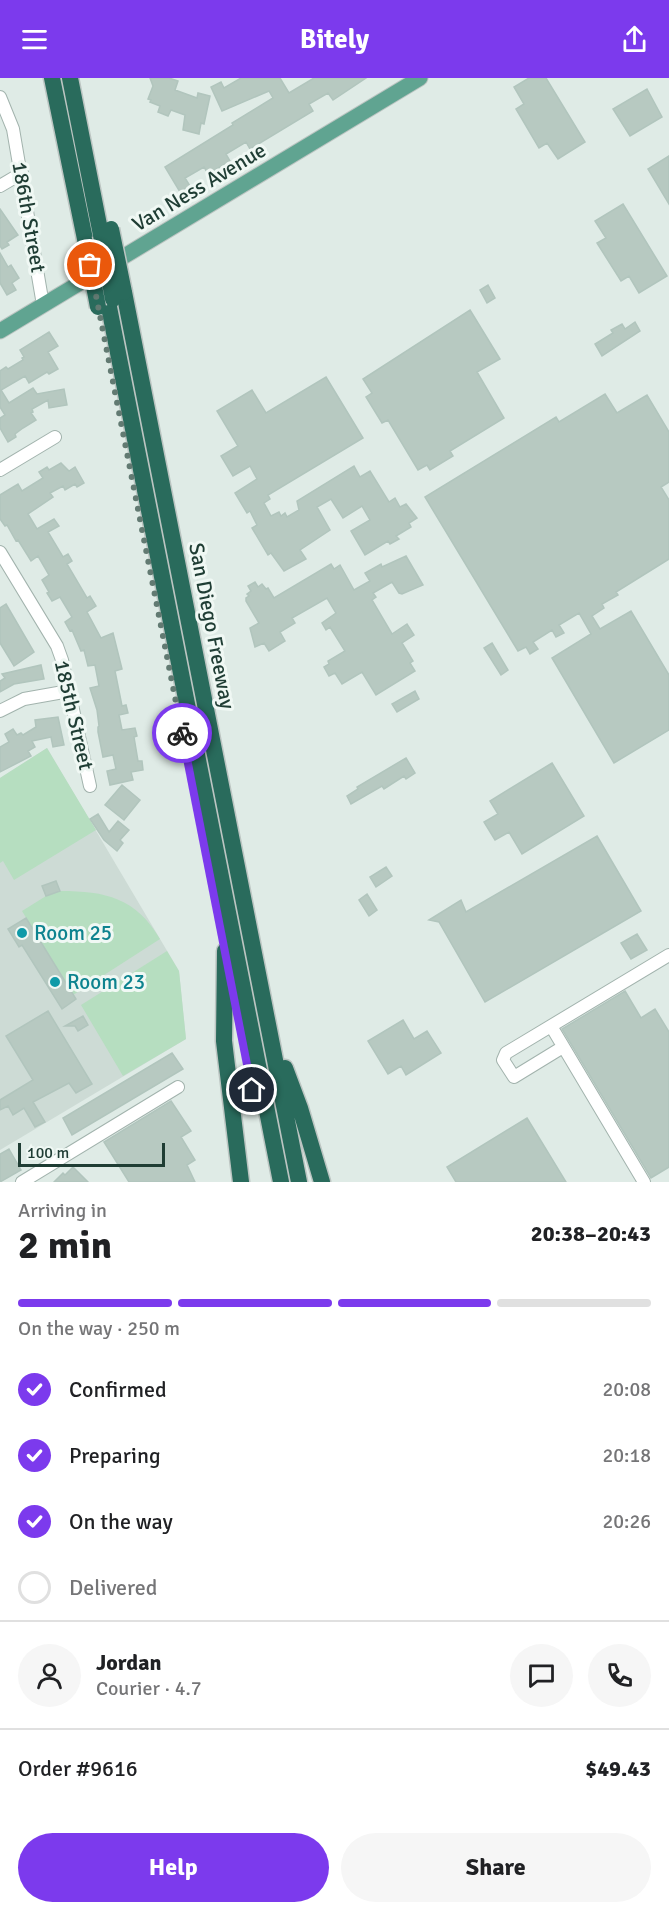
<!DOCTYPE html>
<meta charset="utf-8">
<style>
body{margin:0;font-family:Signika,sans-serif;background:#f6f6f6;color:#202124;height:100vh;display:flex;flex-direction:column;font-size:22px;white-space:nowrap}
*{box-sizing:border-box;margin:0}
p{font-size:20px;color:#757577}
.icon{flex:none;width:33px;height:33px;fill:none;stroke:currentColor;stroke-width:2;stroke-linecap:round;stroke-linejoin:round}
.map{position:relative;height:1104px;overflow:hidden}
.side{display:flex;flex-direction:column;background:#fff;flex:1}
.side>*{flex:none}
.scale{position:absolute;left:18px;bottom:15px;width:147px;box-sizing:border-box;padding-left:6px;border:3px solid #1f3d34;border-top:0;font-size:16px;line-height:21px;white-space:nowrap;color:#1f3d34;-webkit-text-stroke:4px #f0f8f4;paint-order:stroke}
.pin{position:absolute;display:grid;place-items:center;width:51px;height:51px;color:#fff;margin:-26px;border:3px solid #fff;border-radius:50%;box-shadow:0 2px 6px #0007}
.courier{position:absolute;display:grid;place-items:center;width:60px;height:60px;margin:-30px;border:4px solid #7c3aed;border-radius:50%;background:#fff;color:#222;box-shadow:0 2px 8px #0007}
.overview em{font-style:normal;font-weight:800}
.overview div{display:flex;flex-direction:column-reverse}
.overview{display:flex;align-items:center;justify-content:space-between;height:102px;padding:0 18px}
h1{font-size:39px;font-weight:800;line-height:45px}
.bar{display:grid;grid-template-columns:repeat(4,1fr);gap:9px 6px;align-content:center;height:72px;padding:0 18px}
.bar i{height:8px;border-radius:4px;background:#e0e0e0}
.bar .current{background:#7c3aed}
.bar p{grid-column:span 4}
.line{display:flex;align-items:center;gap:15px;padding:0 18px;border-top:2px solid #e0e0e0}
.line div{flex:1}
.round{display:grid;place-items:center;flex:none;width:63px;height:63px;border-radius:32px;background:#f6f6f6}
ol{padding:0 18px;list-style:none}
li{display:flex;align-items:center;gap:18px;height:66px}
li p{margin-inline-start:auto}
li .icon{padding:6px;border-radius:50%;background:#7c3aed;color:#fff;stroke-width:4}
li:last-child{color:#757577}
li i{width:33px;height:33px;border:3px solid #e0e0e0;border-radius:50%}
.cta{display:flex;gap:12px;margin-top:auto;padding:12px 18px}
.cta a{flex:1;height:69px;border-radius:36px;background:#7c3aed;color:#fff;font-size:24px;font-weight:800;line-height:69px;text-align:center}
.cta a+a{background:#f6f6f6;color:#202124}
header{display:flex;justify-content:space-between;align-items:center;height:78px;padding:0 18px;background:#7c3aed;color:#fff;font-size:27px;font-weight:800}
.map>svg:first-child{display:block}
</style>
<header><svg class="icon" aria-label="menu" viewBox="0 0 24 24"><path d="M4 6h16M4 12h16M4 18h16"/></svg>Bitely<svg class="icon" aria-label="share" viewBox="0 0 24 24"><path d="M12 15V3M7 8l5-5 5 5M5 13v7h14v-7"/></svg></header>
<div class="map">
<svg width="669" height="1104" viewBox="0 0 669 1104">
<rect width="100%" height="100%" fill="#dfebe6"/>
<path fill="#cddbd5" d="M47,670L179,893L186,961L0,1072V700Z"/>
<path fill="#b6dec0" d="M47,670L96,752L14,802L3,783L0,785V700Z
M60,813C106,813 136,820 160,861L73,917L22,833L46,818Z
M167,873L179,893L186,961L123,998L81,927Z"/>
<path fill="#b7c9c1" stroke="#b1c5bd" stroke-width="1.5" d="M150,0H169L178,3L175,12L197,20L198,15L210,18L204,46L201,45L199,56L183,52L185,37L171,32L168,38L158,34L160,28L150,24L151,22L148,21L153,8Z
M241,0H280L289,15L314,0H366L333,22L328,15L309,26L313,33L250,71L246,64L226,76L230,83L220,89L208,96L204,89L185,100L190,108L180,114L165,89L233,47L232,45L273,20L269,13L222,33L211,9L221,4L224,10Z
M529,0H546L585,64L558,81L547,65L539,70L516,31L524,26L514,9Z
M647,11L662,39L630,58L613,31Z
M669,78V126L648,91Z
M623,126L667,198L639,215L629,198L621,203L597,165L606,160L595,143Z
M0,131L18,157L7,164L9,167L2,171L0,168Z
M0,175L8,189L11,187L19,200L12,205L16,212L7,217L0,205Z
M488,207L495,220L487,225L480,212Z
M470,232L500,281L477,294L504,340L450,373L453,378L430,392L427,387L418,392L388,342L382,345L366,319L372,315L363,301Z
M635,244L640,253L602,278L595,266L613,255L611,252L622,246L625,251Z
M49,254L58,268L48,274L58,291L49,296L47,294L29,305L25,298L1,312L9,325L33,310L37,316L64,311L67,327L49,330L48,322L32,331L33,334L31,335L36,342L23,350L15,356L16,359L8,364L0,350V340L5,337L0,329V293L6,289L8,291L23,282L22,280L24,279L20,272Z
M326,299L363,360L268,417L270,421L264,425L271,438L279,434L281,438L285,435L287,439L299,432L297,423L354,388L360,399L370,393L389,424L395,420L400,429L406,426L417,440L409,445L411,449L396,458L399,461L390,466L388,463L365,477L351,453L370,442L362,428L343,440L331,421L317,429L330,452L300,472L306,481L284,493L271,475L268,477L252,450L257,447L250,433L247,435L235,415L257,401L250,388L233,398L221,378L238,368L217,333L252,312L266,335Z
M605,316L617,335L647,317L669,354V404L661,409L669,422V481L616,514L618,517L602,526L604,530L592,538L600,551L631,533L669,597V652L614,685L552,580L591,556L579,535L559,547L564,555L556,559L552,552L533,564L538,571L530,576L526,569L518,573L425,419L556,339L559,344Z
M61,385L69,393L75,389L84,405L77,409L75,406L65,412L63,408L50,415L53,419L28,436L37,451L54,441L59,448L48,454L63,479L68,476L72,483L67,486L87,520L90,518L96,528L87,534L101,560L113,555L122,591L115,593L122,628L126,627L128,635L119,637L122,652L135,650L137,658L134,659L138,683H142L143,692L131,694L133,702L110,707L107,693L116,691L113,677L103,679L98,654V649L99,648L97,632L90,610L99,608L95,587L88,588L84,572L81,573L72,552L70,553L65,544L72,539L60,519L52,523L47,515L49,514L42,502L49,497L38,478L31,483L18,462L16,463L7,447L5,448L0,441V417L18,406L22,413L43,400L39,394L47,389L49,392Z
M406,478L423,507L402,516L399,515L392,504L373,515L376,519L372,522L392,556L407,546L414,557L402,565L413,583L410,585L415,593L376,617L362,594L342,606L335,595L329,598L324,589L329,586L328,583L345,573L330,549L326,552L322,545L336,535L327,520L292,540L295,545L280,554L285,563L269,573L264,565L255,569L250,550L259,545L246,523V520L249,518L247,516L251,513L248,508L255,504L258,509L262,506L266,511L268,510L274,520L331,486L334,491L340,487L354,512L370,503L365,495L381,486L382,489Z
M6,526L34,574L14,588L0,565V530Z
M492,565L508,592L501,597L484,570Z
M41,587L44,601L14,606L0,614V603L5,600L2,596Z
M415,613L419,621L397,634L392,626Z
M58,639L64,667L53,669L51,659L32,663L35,669L28,673L31,678L0,694V669L9,664L5,656L13,651L17,657L21,655L23,657L36,649L35,642Z
M406,680L415,695L406,701L404,698L384,711L382,708L351,726L347,718L358,711L357,709Z
M552,685L584,738L522,776L509,754L495,762L484,744L498,736L490,723Z
M122,707L140,722L124,742L105,727Z
M98,736L109,754L118,743L129,752L120,762L123,765L117,773L104,762L90,741Z
M597,758L641,833L485,924L439,844L429,842L461,822L466,834Z
M386,789L392,798L376,809L370,799Z
M56,803L60,813L46,818L42,808Z
M367,816L377,832L369,838L359,822Z
M26,840L76,921L62,931L22,867L19,869L8,851Z
M637,856L647,872L631,881L621,865Z
M625,913L641,940L655,931L669,954V1089L651,1100L562,951Z
M48,933L92,1006L76,1015L69,1005L33,1024L45,1044L35,1049L24,1030L13,1037L8,1028L0,1032V1022L33,1002L6,958Z
M83,938L88,947L78,953L75,948H65Z
M403,942L414,961L427,953L441,975L406,997L401,988L388,996L368,963Z
M172,975L183,991L72,1057L63,1040Z
M171,1023L191,1053L181,1059L195,1082L187,1087L195,1104H129L104,1064Z
M527,1040L566,1104H456L447,1089Z
M9,1071L21,1092L0,1104V1076Z
M73,1089L88,1104H54L63,1095L65,1097Z"/>
<g fill="none" stroke-linecap="round" stroke-linejoin="round">
<defs>
<path id="minor" d="M0,19L13,51L43,227
M0,108L22,95
M0,392L55,359
M0,474L57,568L62,582L90,708
M0,633L24,621L69,613
M551,948L644,1104
M563,969L514,999L503,982L506,975L669,877
M22,1104L178,1009"/>
<path id="major" d="M0,253L420,0"/>
<path id="highway" d="M52,0L86,166
M70,0L101,157
M124,214L299,1104
M108,224L281,1104
M225,873L224,963L241,1104
M285,990L300,1030L322,1104"/>
</defs>
<use href="#minor" stroke="#a2b3ad" stroke-width="14"/>
<use href="#major" stroke="#bcc5c2" stroke-width="17"/>
<use href="#highway" stroke="#bcc5c2" stroke-width="19"/>
<use href="#minor" stroke="#fff" stroke-width="12"/>
<use href="#major" stroke="#60a491" stroke-width="15"/>
<use href="#highway" stroke="#296b5c" stroke-width="16"/>
<defs>
<path id="highway-bridge" d="M111,151L124,214
M101,157L113,221
M86,166L98,229"/>
</defs>
<use href="#highway-bridge" stroke="#bcc5c2" stroke-width="19" stroke-linecap="butt"/>
<use href="#highway-bridge" stroke="#296b5c" stroke-width="16"/>
</g>
<g fill="none" stroke-linecap="round" stroke-linejoin="round">
<path stroke="#627a72" stroke-width="6" stroke-dasharray="0 10.8" d="M90,187L182,655"/>
<path stroke="#7c3aed" stroke-width="8" d="M182,655L252,1012"/>
</g>
<g fill="#0f9aa8" stroke="#f0f8f4" stroke-width="2">
<circle cx="22" cy="855" r="6"/>
<circle cx="55" cy="904" r="6"/>
</g>
<g text-anchor="middle" stroke-width="6" stroke-linejoin="round" paint-order="stroke">
<g font-size="21" fill="#1f3d34" stroke="#f0f8f4">
<text transform="translate(199 109) rotate(-31)" y="7">Van Ness Avenue</text>
<text transform="translate(29 139) rotate(80)" y="7">186th Street</text>
<text transform="translate(212 548) rotate(79)" y="7">San Diego Freeway</text>
<text transform="translate(74 637) rotate(77)" y="7">185th Street</text>
</g>
<g font-size="21" fill="#0d838f" stroke="#f0f8f4" text-anchor="start">
<text x="34" y="862">Room 25</text>
<text x="67" y="911">Room 23</text>
</g>
</g>
</svg>
<div class="scale">100 m</div>
<div class="pin" style="left:90px;top:187px;background:#ea580c"><svg class="icon" aria-label="bag" viewBox="0 0 24 24"><path d="M5 8h14l-1 12H6zM9 8a3 3 0 0 1 6 0"/></svg></div>
<div class="pin" style="left:252px;top:1012px;background:#1f2937"><svg class="icon" aria-label="home" viewBox="0 0 24 24"><path d="M3 11l9-7 9 7M6 9v11h12V9"/></svg></div>
<div class="courier" style="left:182px;top:655px"><svg class="icon" aria-label="bike" viewBox="0 0 24 24"><circle cx="6" cy="16" r="4"/><circle cx="18" cy="16" r="4"/><path d="M6 16l4-8h5l3 8M10 8l3 8H6M13 5h3"/></svg></div>
</div>
<section class="side">
<div class="overview"><div><h1>2 min</h1><p>Arriving in</p></div><em>20:38–20:43</em></div>
<div class="bar"><i class="current"></i><i class="current"></i><i class="current"></i><i></i><p>On the way · 250 m</p></div>
<ol>
<li><svg class="icon" aria-label="check" viewBox="0 0 24 24"><path d="M5 12l5 5 9-10"/></svg>Confirmed<p>20:08</p></li>
<li><svg class="icon" aria-label="check" viewBox="0 0 24 24"><path d="M5 12l5 5 9-10"/></svg>Preparing<p>20:18</p></li>
<li><svg class="icon" aria-label="check" viewBox="0 0 24 24"><path d="M5 12l5 5 9-10"/></svg>On the way<p>20:26</p></li>
<li><i></i>Delivered</li>
</ol>
<div class="line" style="height:108px"><a class="round"><svg class="icon" aria-label="person" viewBox="0 0 24 24"><circle cx="12" cy="8" r="4"/><path d="M4 21q1-7 8-7t8 7"/></svg></a><div><b>Jordan</b><p>Courier · 4.7</p></div><a class="round"><svg class="icon" aria-label="chat" viewBox="0 0 24 24"><path d="M4 5h16v11H9l-5 4z"/></svg></a><a class="round"><svg class="icon" aria-label="phone" viewBox="0 0 24 24"><path d="M5 4h4l2 5-3 2q2 4 5 5l2-3 5 2v4C11 20 4 13 5 4z"/></svg></a></div>
<div class="line" style="height:78px"><div>Order #9616</div><b>$49.43</b></div>
<div class="cta"><a>Help</a><a>Share</a></div>
</section>
